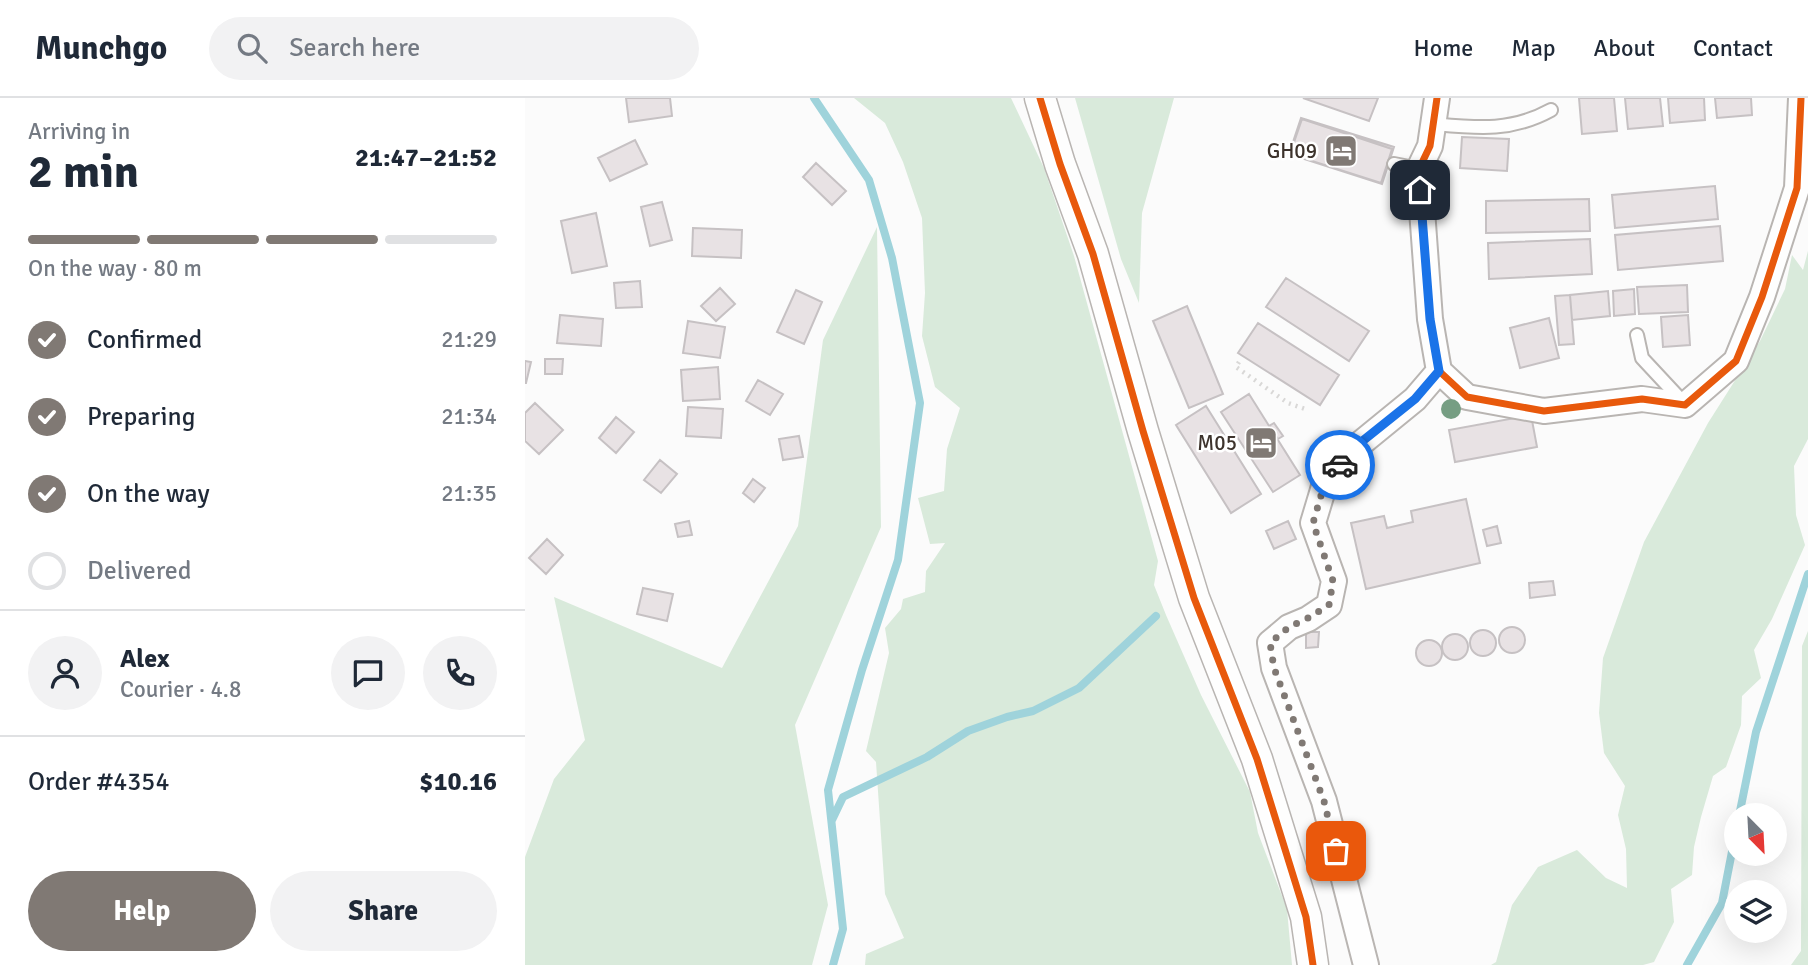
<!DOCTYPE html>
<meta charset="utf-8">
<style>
body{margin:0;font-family:Signika,sans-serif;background:#f2f2f3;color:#1f2937;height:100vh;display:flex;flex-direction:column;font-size:26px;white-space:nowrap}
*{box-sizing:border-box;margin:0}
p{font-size:23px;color:#747a83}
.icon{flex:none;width:38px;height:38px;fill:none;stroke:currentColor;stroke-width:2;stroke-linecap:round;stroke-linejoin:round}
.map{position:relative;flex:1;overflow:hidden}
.drawer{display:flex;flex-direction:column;background:#fff;width:525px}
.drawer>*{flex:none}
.needle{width:46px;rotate:156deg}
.buttons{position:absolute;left:1199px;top:705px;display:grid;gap:14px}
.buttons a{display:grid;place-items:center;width:63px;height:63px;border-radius:50%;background:#fff;box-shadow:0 7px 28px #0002;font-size:35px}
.pin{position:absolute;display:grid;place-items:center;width:60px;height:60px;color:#fff;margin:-30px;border-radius:14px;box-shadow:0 4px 10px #0006}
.courier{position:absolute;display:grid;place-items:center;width:70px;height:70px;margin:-35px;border:5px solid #1a73e8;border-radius:50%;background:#fff;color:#222;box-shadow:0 2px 9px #0007}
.overview em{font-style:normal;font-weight:700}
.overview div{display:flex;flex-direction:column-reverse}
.overview{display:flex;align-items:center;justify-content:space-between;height:119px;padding:0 28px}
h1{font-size:46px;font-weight:700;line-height:52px}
.bar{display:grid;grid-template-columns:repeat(4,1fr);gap:10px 7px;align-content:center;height:84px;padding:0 28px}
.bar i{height:9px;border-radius:5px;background:#e0e1e3}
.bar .selected{background:#807974}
.bar p{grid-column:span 4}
.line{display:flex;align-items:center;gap:18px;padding:0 28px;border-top:2px solid #e0e1e3}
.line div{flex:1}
.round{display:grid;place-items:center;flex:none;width:74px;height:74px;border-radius:37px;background:#f2f2f3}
ol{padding:0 28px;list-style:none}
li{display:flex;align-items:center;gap:21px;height:77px}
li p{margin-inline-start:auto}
li .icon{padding:7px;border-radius:50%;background:#807974;color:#fff;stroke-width:4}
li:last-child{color:#747a83}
li i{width:38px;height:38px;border:4px solid #e0e1e3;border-radius:50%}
.cta{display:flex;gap:14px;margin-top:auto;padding:14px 28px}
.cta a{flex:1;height:80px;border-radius:42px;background:#807974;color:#fff;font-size:28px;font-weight:700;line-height:80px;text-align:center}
.cta a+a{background:#f2f2f3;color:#1f2937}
header{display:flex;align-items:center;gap:42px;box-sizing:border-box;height:98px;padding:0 35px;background:#fff;border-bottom:2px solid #e0e1e3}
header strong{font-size:33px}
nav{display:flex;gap:38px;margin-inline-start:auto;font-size:24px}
.search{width:490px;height:63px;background:#f2f2f3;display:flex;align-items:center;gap:18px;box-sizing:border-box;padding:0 24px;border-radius:38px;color:#747a83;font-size:26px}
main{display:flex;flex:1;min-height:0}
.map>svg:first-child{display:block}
</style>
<header>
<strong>Munchgo</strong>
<div class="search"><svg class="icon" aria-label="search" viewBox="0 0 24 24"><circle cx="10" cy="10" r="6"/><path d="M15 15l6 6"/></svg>Search here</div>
<nav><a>Home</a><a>Map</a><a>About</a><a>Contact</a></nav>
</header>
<main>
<section class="drawer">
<div class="overview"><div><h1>2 min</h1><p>Arriving in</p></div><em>21:47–21:52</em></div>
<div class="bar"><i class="selected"></i><i class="selected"></i><i class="selected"></i><i></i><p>On the way · 80 m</p></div>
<ol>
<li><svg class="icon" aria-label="check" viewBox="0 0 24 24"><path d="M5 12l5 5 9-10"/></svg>Confirmed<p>21:29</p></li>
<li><svg class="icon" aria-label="check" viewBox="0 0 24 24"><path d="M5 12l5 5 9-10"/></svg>Preparing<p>21:34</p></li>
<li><svg class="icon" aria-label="check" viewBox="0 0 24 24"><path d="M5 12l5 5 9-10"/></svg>On the way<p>21:35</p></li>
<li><i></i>Delivered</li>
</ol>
<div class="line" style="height:126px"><a class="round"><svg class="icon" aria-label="person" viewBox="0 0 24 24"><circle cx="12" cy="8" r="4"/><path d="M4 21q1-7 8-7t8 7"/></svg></a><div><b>Alex</b><p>Courier · 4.8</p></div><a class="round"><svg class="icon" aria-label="chat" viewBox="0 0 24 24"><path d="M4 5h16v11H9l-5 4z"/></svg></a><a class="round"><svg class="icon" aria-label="phone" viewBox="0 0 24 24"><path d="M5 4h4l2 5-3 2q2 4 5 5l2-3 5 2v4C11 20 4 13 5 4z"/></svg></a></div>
<div class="line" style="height:91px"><div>Order #4354</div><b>$10.16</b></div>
<div class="cta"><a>Help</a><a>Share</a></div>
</section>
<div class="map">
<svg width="1283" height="867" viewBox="0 0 1283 867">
<rect width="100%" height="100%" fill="#fbfbfb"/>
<path fill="#d9eadb" d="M329,0H486L519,70L549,158L633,463L629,487L641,517L676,597L725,694L733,735L762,811L767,867H340L341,856L379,840L360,796L351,664L341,653L364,555L360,530L376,511L378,501L400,494L401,473L420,445L405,446L393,400L419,393L422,351L435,310L410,289L397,238L400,195L397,120L378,64L360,25Z
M550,0H649L617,115L614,205L596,161Z
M352,129L356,429L270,627L303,807L287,867H0V759L29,681L60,642L29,499L197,570L273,428L298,242Z
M1283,153V341L1269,368L1271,417L1280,447L1247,521L1229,552L1236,580L1217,598L1216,627L1201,669L1188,678L1176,719L1169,749L1167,777L1146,791L1149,824L1129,864L1118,867H966L971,864L987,807L1013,769L1052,752L1081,780L1102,790L1101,751L1093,717L1100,688L1079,655L1074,615L1078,560L1119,444L1183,325L1235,243L1260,191L1267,157L1278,172Z
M1283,533V867H1266L1276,853L1277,548Z"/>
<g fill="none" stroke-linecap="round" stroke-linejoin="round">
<path stroke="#9fd3db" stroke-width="8" d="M289,0L344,82L367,160L395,305L373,462L337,572L303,692L318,831L308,867
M1214,718L1231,634L1283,476
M307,722L318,699L402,659L443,633L482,619L508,613L554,590L631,518
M1162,867L1197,805L1211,733"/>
</g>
<path fill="#e8e2e4" stroke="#c6c1c3" stroke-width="2" d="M101,0H145L147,18L104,24Z
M778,0H853L844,23Z
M1054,0H1089L1092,33L1057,36Z
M1100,0H1135L1138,28L1103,31Z
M1143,0H1179L1180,22L1145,25Z
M1190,0H1226L1227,17L1192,20Z
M776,20L869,49L857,86L764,56Z
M777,21L867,51L856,85L765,56Z
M937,39L984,41L982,73L935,70Z
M110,42L122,66L85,83L73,60Z
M291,65L321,93L307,107L278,79Z
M1190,88L1193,121L1090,130L1087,97Z
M1064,101L1065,133L961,135V103Z
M137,104L147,142L125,148L116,109Z
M71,115L82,168L47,175L36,123Z
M1195,128L1198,163L1093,172L1090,137Z
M168,130L217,132L216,160L167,158Z
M1065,141L1067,176L964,181L963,145Z
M761,180L844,233L824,263L741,209Z
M115,183L117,209L91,210L89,185Z
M1162,187L1163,214L1114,216L1112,189Z
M195,190L210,206L191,223L176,208Z
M1109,191L1110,216L1089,218L1088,193Z
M271,192L297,204L279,246L252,234Z
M1083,193L1085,218L1047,222L1045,197Z
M1045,197L1049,246L1034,247L1030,198Z
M662,208L698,296L664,310L628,223Z
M35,217L78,221L76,248L32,245Z
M1163,217L1165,247L1138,249L1136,219Z
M1024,220L1034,260L995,270L985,230Z
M163,223L200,229L195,260L158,255Z
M733,225L814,277L795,307L713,255Z
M20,261H38L37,276H20Z
M0,263L6,264L1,285H0Z
M193,269L195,301L158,303L156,272Z
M233,282L258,296L245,317L221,303Z
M724,296L775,377L748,394L696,314Z
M10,305L38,332L14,356L0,343V315Z
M681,308L736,396L706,415L651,327Z
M163,309L198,311L196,340L161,338Z
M1006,317L1012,349L930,364L924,332Z
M91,319L109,334L91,355L74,340Z
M749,325L758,338L753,341L744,328Z
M274,338L278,359L258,362L254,341Z
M135,362L152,376L136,395L119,382Z
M228,381L240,390L229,404L218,395Z
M941,401L955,465L841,491L826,425L859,418L862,430L888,424L886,413Z
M164,423L167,437L153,439L150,426Z
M763,423L771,441L749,451L741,433Z
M972,428L976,445L962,448L958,432Z
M22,441L38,457L21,476L4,460Z
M1028,483L1030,497L1005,500L1004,485Z
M118,490L148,496L142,523L112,516Z
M974 542a13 13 0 1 1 26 0a13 13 0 1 1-26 0Z
M945 545a13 13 0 1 1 26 0a13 13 0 1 1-26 0Z
M781,534H794L793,549L781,550Z
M917 549a13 13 0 1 1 26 0a13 13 0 1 1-26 0Z
M891 555a13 13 0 1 1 26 0a13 13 0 1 1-26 0Z"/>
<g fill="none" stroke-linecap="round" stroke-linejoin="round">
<defs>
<path id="service" d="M908,26C952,30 986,34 1026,12
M869,66L894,71
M1112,237L1117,260L1158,304"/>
<path id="minor" d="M912,0L905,48L894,71L905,221L914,273L942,299L1019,313L1117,301L1160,307L1211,263L1237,199L1272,90L1276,0
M841,867L799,703L749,570L745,545L764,529L783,521L804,507L809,483L788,425L800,385L830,350L890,301L914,273"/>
<path id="tertiary" d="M515,0L535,66L568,156L618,333L669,500L732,661L781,819L788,867"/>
</defs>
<use href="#service" stroke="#b9b5b2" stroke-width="16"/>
<use href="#minor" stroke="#b9b5b2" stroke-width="28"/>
<use href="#tertiary" stroke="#b9b5b2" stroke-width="33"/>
<path stroke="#d9d8d7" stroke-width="4.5" stroke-dasharray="2 5" stroke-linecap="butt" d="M714,264L711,269L763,305L783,312"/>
<use href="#service" stroke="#fefefe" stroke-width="12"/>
<use href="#minor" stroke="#fefefe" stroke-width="24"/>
<use href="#tertiary" stroke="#fefefe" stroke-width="30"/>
<defs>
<path id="cycleway" d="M515,0L535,66L568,156L618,333L669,500L732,661L781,819L788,867
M912,0L905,48L894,71L905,221L914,273L942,299L1019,313L1117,301L1160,307L1211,263L1237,199L1272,90L1276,0"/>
</defs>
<use href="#cycleway" stroke="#fff" stroke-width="11"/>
<use href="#cycleway" stroke="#e8590c" stroke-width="7"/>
</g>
<circle fill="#769e83" cx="926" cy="311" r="10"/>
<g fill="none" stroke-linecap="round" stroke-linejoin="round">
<path stroke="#807974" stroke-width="7" stroke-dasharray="0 12.6" d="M811,753L799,703L749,570L745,545L764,529L783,520L804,507L808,483L788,425L800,384L815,367"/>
<path stroke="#1a73e8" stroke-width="9" d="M815,367L830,349L890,301L914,273L905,221L895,92"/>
</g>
<defs>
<symbol id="hotel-square" viewBox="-11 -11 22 22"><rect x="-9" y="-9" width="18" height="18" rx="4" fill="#807974" stroke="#fff"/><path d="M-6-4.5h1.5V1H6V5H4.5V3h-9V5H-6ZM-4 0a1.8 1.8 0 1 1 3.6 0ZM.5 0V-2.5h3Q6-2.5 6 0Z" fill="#fff"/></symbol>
</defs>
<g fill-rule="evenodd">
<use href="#hotel-square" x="797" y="34" width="38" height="38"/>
<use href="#hotel-square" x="717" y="326" width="38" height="38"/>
</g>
<g text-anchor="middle" stroke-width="5" stroke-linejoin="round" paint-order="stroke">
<g font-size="21" fill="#3d332c" stroke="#fff" text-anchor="end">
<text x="792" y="60">GH09</text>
<text x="712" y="352">M05</text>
</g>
</g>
</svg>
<div class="buttons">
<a><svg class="needle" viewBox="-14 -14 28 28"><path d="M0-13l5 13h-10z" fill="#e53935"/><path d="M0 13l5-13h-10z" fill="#747a83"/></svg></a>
<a><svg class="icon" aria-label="layers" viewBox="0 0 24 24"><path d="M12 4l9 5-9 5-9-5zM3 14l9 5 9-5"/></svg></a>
</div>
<div class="pin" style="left:811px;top:753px;background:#ea580c"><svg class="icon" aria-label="bag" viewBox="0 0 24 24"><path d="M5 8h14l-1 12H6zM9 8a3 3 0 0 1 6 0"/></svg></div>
<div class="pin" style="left:895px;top:92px;background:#1f2937"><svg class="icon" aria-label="home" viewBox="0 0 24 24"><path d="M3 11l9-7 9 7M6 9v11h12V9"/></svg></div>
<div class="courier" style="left:815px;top:367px"><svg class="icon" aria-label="car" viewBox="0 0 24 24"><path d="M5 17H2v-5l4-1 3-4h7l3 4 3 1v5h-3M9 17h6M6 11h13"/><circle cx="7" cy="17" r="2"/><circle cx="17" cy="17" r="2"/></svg></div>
</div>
</main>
